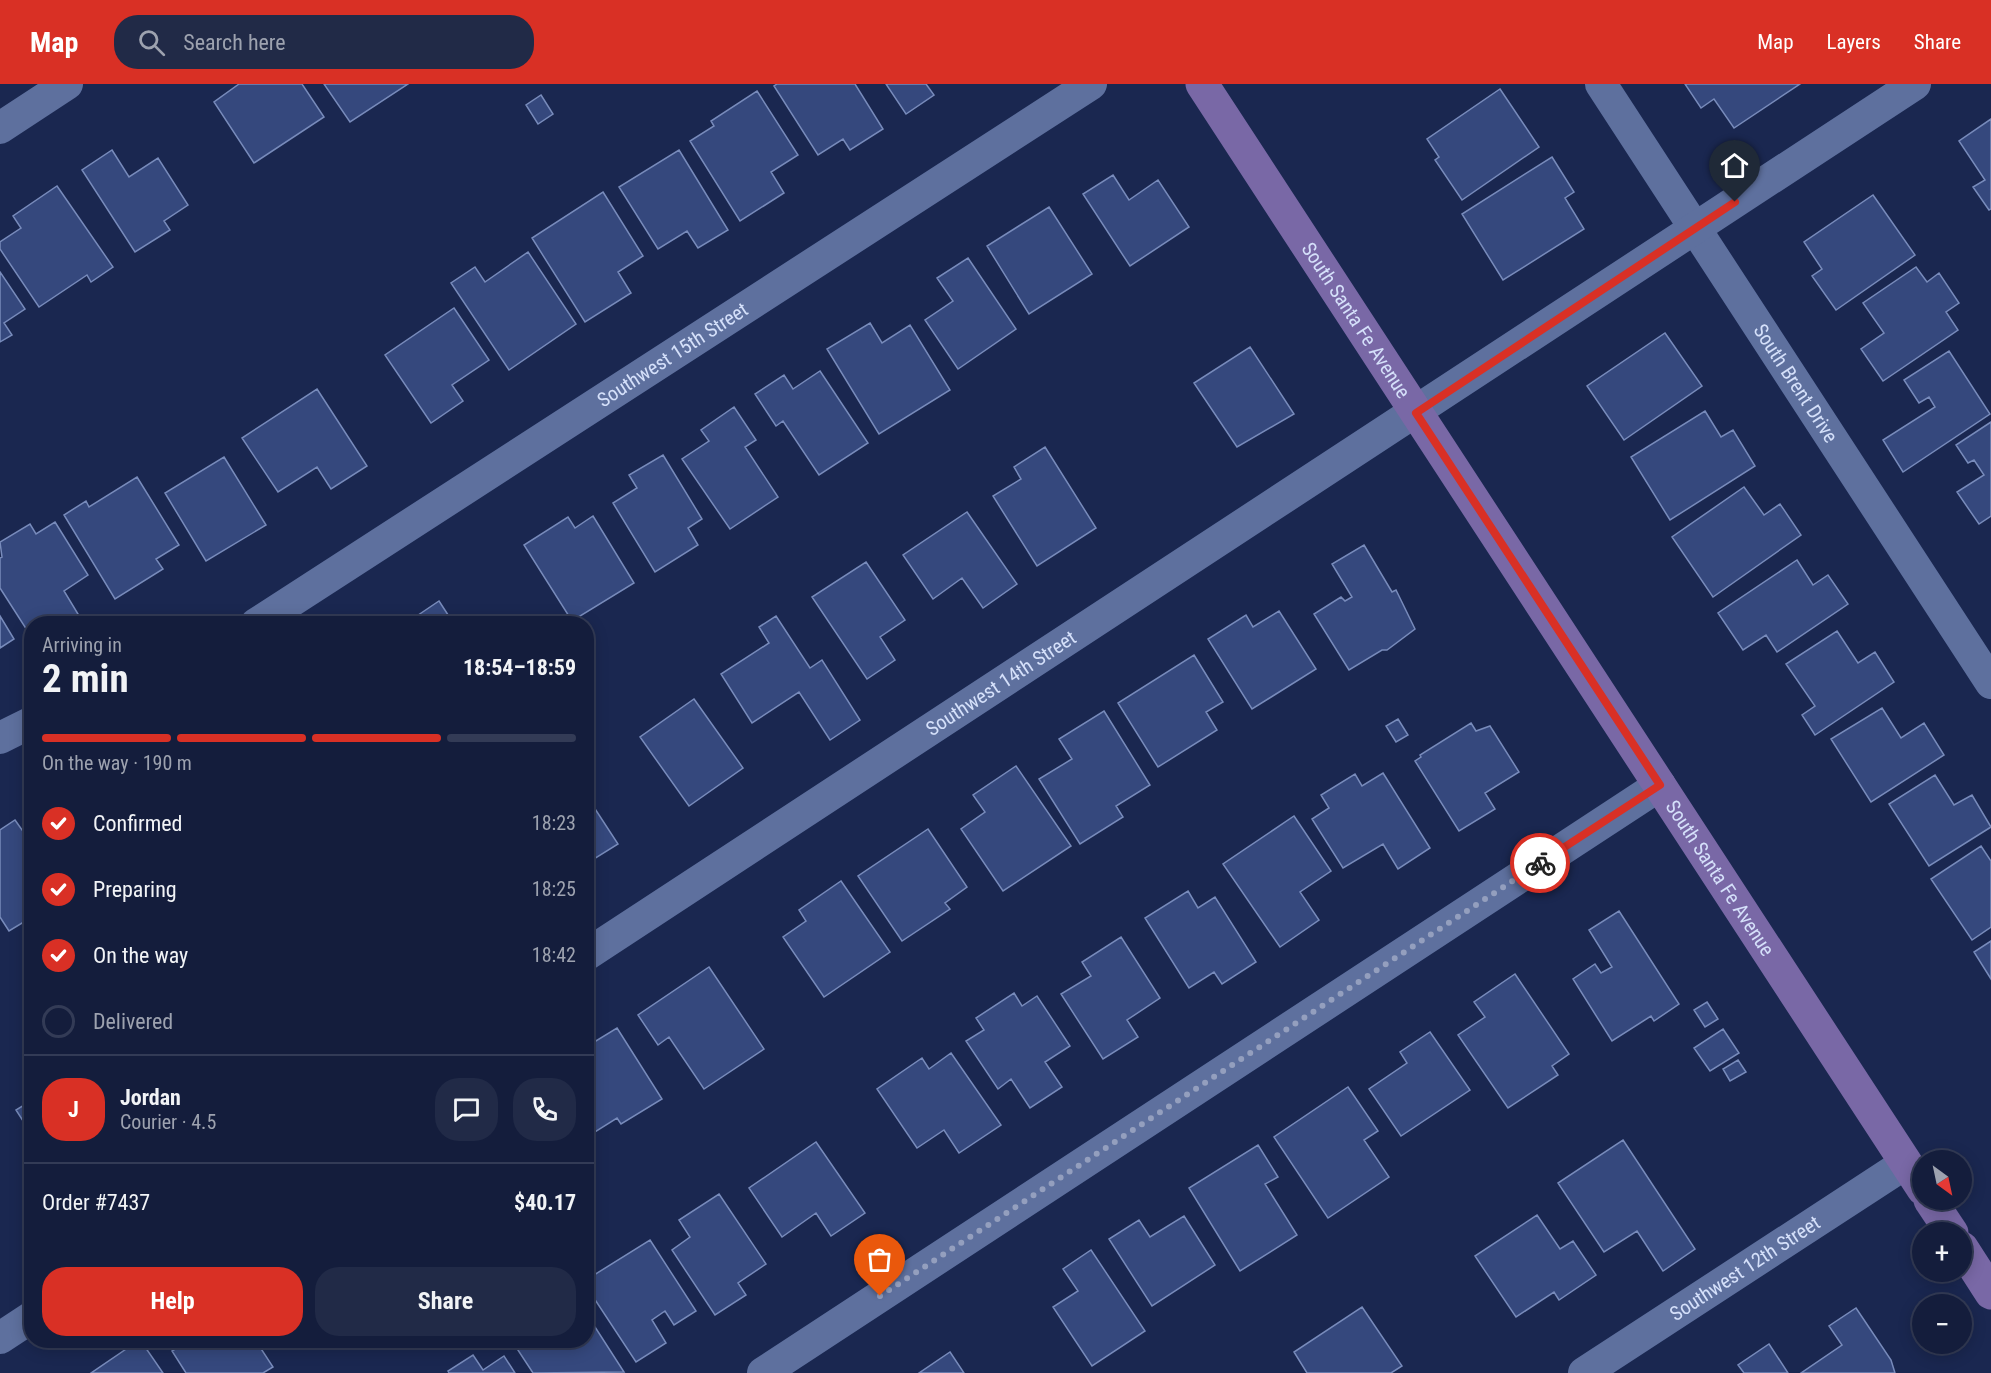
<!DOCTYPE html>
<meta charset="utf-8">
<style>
body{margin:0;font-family:"Roboto Condensed",sans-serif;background:#212a47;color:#f1f3f6;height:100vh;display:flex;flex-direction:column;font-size:22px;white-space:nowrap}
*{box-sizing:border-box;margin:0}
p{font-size:20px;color:#9da2af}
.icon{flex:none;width:33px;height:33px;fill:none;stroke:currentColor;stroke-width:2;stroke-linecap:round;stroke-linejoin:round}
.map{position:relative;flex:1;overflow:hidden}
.details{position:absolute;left:24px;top:532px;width:570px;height:732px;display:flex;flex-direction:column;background:#141d3c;border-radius:24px;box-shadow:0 3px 15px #0003,0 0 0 2px #333b56}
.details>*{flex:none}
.needle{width:39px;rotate:147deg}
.fabs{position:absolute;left:1912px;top:1066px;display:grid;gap:12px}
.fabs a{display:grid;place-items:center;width:60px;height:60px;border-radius:50%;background:#141d3c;box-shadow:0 3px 15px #0003,0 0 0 2px #333b56;font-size:30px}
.pin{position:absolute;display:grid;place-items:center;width:51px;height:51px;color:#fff;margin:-62px -26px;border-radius:50% 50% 50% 0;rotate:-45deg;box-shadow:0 0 6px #0007}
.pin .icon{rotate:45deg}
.courier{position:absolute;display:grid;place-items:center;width:60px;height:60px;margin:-30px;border:4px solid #d93025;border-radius:50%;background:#fff;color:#222;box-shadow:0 2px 8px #0007}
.summary em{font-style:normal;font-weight:700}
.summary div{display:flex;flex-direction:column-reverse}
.summary{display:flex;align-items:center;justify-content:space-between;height:102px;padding:0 18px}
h1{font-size:39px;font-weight:700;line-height:45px}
.bar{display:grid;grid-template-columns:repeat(4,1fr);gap:9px 6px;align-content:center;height:72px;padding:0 18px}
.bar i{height:8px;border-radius:4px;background:#333b56}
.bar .on{background:#d93025}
.bar p{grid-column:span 4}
.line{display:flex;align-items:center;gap:15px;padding:0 18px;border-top:2px solid #333b56}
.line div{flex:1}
.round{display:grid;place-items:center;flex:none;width:63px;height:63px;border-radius:24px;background:#212a47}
ol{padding:0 18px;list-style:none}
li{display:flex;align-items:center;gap:18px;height:66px}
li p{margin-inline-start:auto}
li .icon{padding:6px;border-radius:50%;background:#d93025;color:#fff;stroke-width:4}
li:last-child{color:#9da2af}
li i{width:33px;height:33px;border:3px solid #333b56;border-radius:50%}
.cta{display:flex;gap:12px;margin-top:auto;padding:12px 18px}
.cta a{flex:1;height:69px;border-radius:24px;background:#d93025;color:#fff;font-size:24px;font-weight:700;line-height:69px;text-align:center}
.cta a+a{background:#212a47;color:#f1f3f6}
header{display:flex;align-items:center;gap:36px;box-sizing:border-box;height:84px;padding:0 30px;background:#d93025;color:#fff}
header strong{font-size:28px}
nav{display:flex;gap:33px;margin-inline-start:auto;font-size:21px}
.search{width:420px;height:54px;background:#212a47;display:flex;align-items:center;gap:15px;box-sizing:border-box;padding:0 21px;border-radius:24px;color:#9da2af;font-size:22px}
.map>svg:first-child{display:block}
</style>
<header>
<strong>Map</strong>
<div class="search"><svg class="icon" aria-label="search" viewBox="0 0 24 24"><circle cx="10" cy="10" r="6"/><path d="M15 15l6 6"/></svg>Search here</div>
<nav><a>Map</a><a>Layers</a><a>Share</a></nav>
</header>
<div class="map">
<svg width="1991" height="1289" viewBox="0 0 1991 1289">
<rect width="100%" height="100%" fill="#1a2750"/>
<path fill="#35487d" stroke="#788bbb" stroke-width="1.5" d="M302,0L324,33L254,79L214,18L239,0Z
M324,0H408L350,38Z
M777,0H855L883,45L850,66L843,55L818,71L774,2Z
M886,0H926L934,11L906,30Z
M1685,0H1800L1734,44L1714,15L1701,24Z
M1500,5L1539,63L1462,116L1435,76L1439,73L1427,55Z
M757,7L798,71L771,88L784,109L740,137L690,57L714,42L711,37Z
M541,11L553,30L538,40L526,21Z
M1991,35V125L1989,126L1973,103L1985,96L1959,57Z
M112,66L129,93L158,74L188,121L164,137L170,146L135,168L82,86Z
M679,66L728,146L698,164L687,147L658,165L619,103Z
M1552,73L1574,108L1565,114L1584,145L1503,196L1462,130Z
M1113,91L1129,116L1158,96L1189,143L1130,182L1083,110Z
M57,102L113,183L91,198L87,191L39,223L0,165V158L21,144L13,132Z
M603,108L643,172L618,188L631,209L585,238L532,154Z
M1873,111L1915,171L1836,226L1812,192L1822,185L1804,158Z
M1049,123L1092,190L1029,230L987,162Z
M528,168L576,240L509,286L451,199L475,183L485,198Z
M968,174L1016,245L958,285L925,236L953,217L937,194Z
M1916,183L1927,198L1939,189L1959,219L1946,228L1958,246L1883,297L1861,265L1884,249L1863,219Z
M0,188L25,225L4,239L12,251L0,258Z
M454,224L489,276L452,301L463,317L431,339L385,271Z
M870,239L882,259L910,241L950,306L879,350L827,265Z
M1665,249L1702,302L1624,356L1587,302Z
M1250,263L1294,330L1237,363L1194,299Z
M1949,267L1990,330L1903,388L1883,356L1935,323L1929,313L1919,319L1904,296Z
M820,287L868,359L819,391L783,337L776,342L755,310L784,291L793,305Z
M317,305L367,382L331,405L317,383L278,408L242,354Z
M734,323L756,356L745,363L778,413L730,445L682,375L709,357L701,346Z
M1705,327L1721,353L1733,346L1755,382L1670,436L1631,373Z
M1991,338V432L1979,440L1957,408L1984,391L1974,376L1968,379L1956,361Z
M1045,363L1096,444L1037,482L993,412L1021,395L1014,383Z
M663,371L702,435L688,444L698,461L655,488L613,419L637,404L629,391Z
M224,373L266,441L206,477L165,409Z
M137,393L179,461L156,475L163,485L115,515L64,431L86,417L89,423Z
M1744,403L1764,431L1780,420L1801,451L1713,513L1672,453Z
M967,428L1017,500L983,524L962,494L933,515L903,471Z
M593,432L634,499L572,537L524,461L568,433L575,444Z
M55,438L88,491L64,507L78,530L61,540H32V554L0,504V474L2,473L0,458L30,440L36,450Z
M1364,461L1392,508L1396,506L1415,545L1387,566H1382L1349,586L1314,530L1341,513L1345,517L1352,513L1332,480Z
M1797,476L1813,501L1828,491L1848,520L1777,568L1766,551L1743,566L1718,529Z
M866,478L905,536L880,553L895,576L867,595L812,513Z
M439,517L454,540H405Z
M1279,527L1316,585L1252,625L1208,555L1246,531L1253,543Z
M0,532L14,555L0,564Z
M776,532L810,584L822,576L860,636L830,656L799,608L752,639L721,590L769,559L759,543Z
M1837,547L1858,579L1875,568L1894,598L1815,651L1802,631L1815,622L1786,580Z
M1194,571L1223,618L1206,628L1217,646L1158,683L1118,619Z
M694,615L743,684L689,722L640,653Z
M1882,624L1901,654L1924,639L1944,671L1871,718L1831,655Z
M1104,627L1150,701L1116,722L1123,733L1080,760L1039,695L1072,675L1059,655Z
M1398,635L1408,651L1396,658L1386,642Z
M1471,639L1476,647L1490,642L1519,688L1485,709L1495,725L1459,747L1415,677L1421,673L1420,671Z
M1016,682L1071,762L1003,807L961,745L985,728L973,711Z
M1383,689L1430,764L1398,785L1383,760L1343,784L1312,735L1329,724L1321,711L1355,690L1362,702Z
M1935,691L1954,721L1972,711L1991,743L1929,782L1889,720Z
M586,711L618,760L586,780Z
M1294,732L1331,787L1300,808L1319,836L1280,863L1223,780Z
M15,736L32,760V833L9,847L0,833V746Z
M928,745L967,803L945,819L950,825L902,857L858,792Z
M1981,762L1991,777V843L1972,856L1931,795Z
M841,797L890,868L824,913L783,853L806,837L799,826Z
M1188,807L1198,824L1215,813L1256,878L1222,900L1214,888L1189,904L1145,834Z
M1619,827L1679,920L1654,937L1651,932L1612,957L1573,895L1595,880L1601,889L1612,883L1589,846Z
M1121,853L1160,914L1127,936L1138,953L1103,975L1061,910L1091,892L1082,878Z
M1991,857V895L1974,868Z
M709,883L764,965L704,1005L669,953L658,961L638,931Z
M1515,890L1569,970L1552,982L1558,991L1508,1024L1458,951L1485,933L1474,918Z
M1014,909L1022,922L1037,912L1070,962L1045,978L1062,1003L1030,1024L1011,995L998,1005L966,957L984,946L976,934Z
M1707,918L1718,935L1705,943L1694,926Z
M617,944L662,1015L621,1040L617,1034L587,1053L586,985L593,981L586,971V963Z
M1723,945L1739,969L1710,987L1694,964Z
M1430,948L1470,1006L1401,1052L1369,1005L1407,979L1400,968Z
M951,969L1001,1041L959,1069L944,1046L917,1064L877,1005L922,974L929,985Z
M1738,976L1746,988L1730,997L1723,985Z
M1348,1003L1378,1047L1364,1056L1389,1093L1328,1134L1274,1053Z
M32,1016V1051L16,1026Z
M1623,1056L1695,1165L1663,1187L1637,1147L1604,1168L1558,1099Z
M816,1058L865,1129L831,1152L816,1129L782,1153L749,1104Z
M1258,1061L1278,1093L1265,1100L1297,1151L1240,1187L1189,1104Z
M719,1110L766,1180L738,1199L746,1211L715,1231L672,1166L690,1153L679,1136Z
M1537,1131L1560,1165L1573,1157L1596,1191L1559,1216L1554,1208L1516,1233L1475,1172Z
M1184,1132L1215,1181L1152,1222L1109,1155L1139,1136L1150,1153Z
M650,1156L696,1227L674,1241L665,1227L652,1236L666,1259L636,1278L586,1202V1196Z
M1091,1166L1145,1247L1092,1282L1053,1223L1078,1207L1063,1185Z
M1362,1223L1402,1282L1391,1289H1307L1294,1268Z
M1856,1224L1891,1276L1895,1289H1801L1842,1261L1829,1242Z
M586,1229L624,1288L533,1289L512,1257H586Z
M138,1257H141L163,1289H91Z
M188,1257H256L273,1283L263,1289H186L172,1267Z
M1769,1260L1788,1289H1744L1738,1281Z
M950,1268L964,1289H919Z
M473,1271L483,1286L504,1272L515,1289H449L448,1287Z"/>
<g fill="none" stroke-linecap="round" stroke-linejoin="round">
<g stroke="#5e709e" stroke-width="32">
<path id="s1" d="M1601,0L1991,599"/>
<path d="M0,44L67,0"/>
<path id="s2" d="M256,540L1091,0"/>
<path d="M0,654L32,638"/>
<path id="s3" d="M586,871L1915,0"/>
<path d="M0,1254L32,1233"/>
<path d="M763,1289L1660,701"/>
<path id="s4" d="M1584,1289L1906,1079"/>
</g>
<g stroke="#7968a6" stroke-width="33">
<path id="s5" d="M1202,0L1923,1105"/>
<path d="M1930,1116L1952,1149"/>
<path d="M1962,1164L1991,1209"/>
</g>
</g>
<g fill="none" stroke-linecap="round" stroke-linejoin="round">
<path stroke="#949fbe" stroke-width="6" stroke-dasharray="0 10.8" d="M880,1212L1540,779"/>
<path stroke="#d93025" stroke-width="8" d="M1540,779L1660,701L1416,329L1735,118"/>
</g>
<g text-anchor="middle" stroke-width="5" stroke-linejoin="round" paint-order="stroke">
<g font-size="20" fill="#d5e0fa" stroke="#1a2750">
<text dy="7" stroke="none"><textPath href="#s5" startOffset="282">South Santa Fe Avenue</textPath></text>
<text dy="7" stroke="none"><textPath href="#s2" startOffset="496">Southwest 15th Street</textPath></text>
<text dy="7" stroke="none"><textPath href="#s1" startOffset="357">South Brent Drive</textPath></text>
<text dy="7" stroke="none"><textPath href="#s3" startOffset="496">Southwest 14th Street</textPath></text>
<text dy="7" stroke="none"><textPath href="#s5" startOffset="948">South Santa Fe Avenue</textPath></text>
<text dy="7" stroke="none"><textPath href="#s4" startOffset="192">Southwest 12th Street</textPath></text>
</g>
</g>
</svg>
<div class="fabs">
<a><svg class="needle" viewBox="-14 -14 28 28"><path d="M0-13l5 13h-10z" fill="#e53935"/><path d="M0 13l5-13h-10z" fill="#9da2af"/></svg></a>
<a>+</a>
<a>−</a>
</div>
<div class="pin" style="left:880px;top:1212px;background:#ea580c"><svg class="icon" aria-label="bag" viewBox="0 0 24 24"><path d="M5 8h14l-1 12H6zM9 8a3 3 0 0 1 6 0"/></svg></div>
<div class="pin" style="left:1735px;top:118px;background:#1f2937"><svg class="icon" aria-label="home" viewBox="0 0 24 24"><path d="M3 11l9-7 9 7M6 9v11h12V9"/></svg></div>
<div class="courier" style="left:1540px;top:779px"><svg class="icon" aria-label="bike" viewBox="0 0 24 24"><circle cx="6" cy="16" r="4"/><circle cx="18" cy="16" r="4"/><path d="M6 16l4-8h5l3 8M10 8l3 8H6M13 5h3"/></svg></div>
<section class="details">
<div class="summary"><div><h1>2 min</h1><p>Arriving in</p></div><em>18:54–18:59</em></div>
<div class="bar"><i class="on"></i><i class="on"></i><i class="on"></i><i></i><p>On the way · 190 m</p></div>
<ol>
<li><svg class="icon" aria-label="check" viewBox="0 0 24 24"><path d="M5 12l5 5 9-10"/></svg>Confirmed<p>18:23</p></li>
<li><svg class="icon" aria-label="check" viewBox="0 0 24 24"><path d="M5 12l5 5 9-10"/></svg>Preparing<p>18:25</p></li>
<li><svg class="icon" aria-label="check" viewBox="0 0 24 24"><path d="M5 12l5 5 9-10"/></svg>On the way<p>18:42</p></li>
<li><i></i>Delivered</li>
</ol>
<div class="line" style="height:108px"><b class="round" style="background:#d93025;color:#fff">J</b><div><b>Jordan</b><p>Courier · 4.5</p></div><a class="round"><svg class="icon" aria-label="chat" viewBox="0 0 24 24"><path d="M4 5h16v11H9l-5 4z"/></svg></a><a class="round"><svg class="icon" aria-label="phone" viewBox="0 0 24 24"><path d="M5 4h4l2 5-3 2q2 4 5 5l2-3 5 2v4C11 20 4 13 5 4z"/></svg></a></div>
<div class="line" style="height:78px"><div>Order #7437</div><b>$40.17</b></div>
<div class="cta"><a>Help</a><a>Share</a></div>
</section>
</div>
